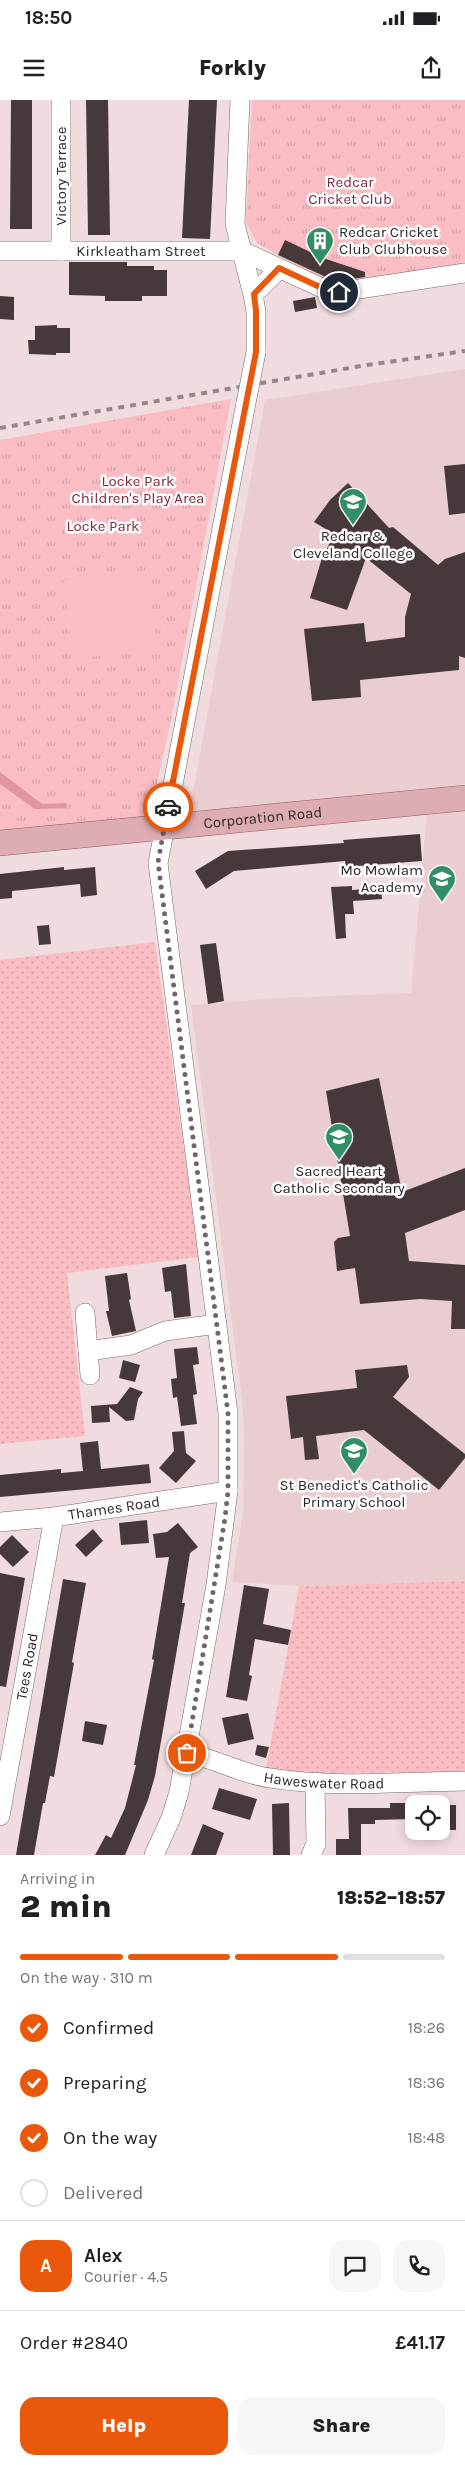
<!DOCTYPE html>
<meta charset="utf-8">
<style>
body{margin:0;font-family:Karla,sans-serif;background:#f6f6f6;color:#202124;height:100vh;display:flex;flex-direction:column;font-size:19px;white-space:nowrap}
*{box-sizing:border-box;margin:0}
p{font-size:16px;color:#757577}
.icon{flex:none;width:28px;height:28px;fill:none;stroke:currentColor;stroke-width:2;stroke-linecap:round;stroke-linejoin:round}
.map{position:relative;height:1755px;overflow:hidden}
.sheet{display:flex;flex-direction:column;background:#fff;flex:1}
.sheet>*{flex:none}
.controls{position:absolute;left:405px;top:1695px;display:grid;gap:10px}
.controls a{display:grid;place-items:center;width:45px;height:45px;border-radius:10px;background:#fff;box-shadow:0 2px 12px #0003;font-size:25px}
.pin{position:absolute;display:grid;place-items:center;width:42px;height:42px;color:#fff;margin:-21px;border:2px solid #fff;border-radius:50%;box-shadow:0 1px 5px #0007}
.courier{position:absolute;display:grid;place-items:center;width:50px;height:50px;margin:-25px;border:4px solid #ea580c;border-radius:50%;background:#fff;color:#222;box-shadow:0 1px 6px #0007}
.summary em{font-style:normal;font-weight:800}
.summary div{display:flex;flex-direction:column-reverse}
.summary{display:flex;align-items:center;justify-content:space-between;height:85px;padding:0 20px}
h1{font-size:32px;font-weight:800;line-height:38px}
.bar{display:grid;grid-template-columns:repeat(4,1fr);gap:8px 5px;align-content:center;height:60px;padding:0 20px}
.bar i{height:6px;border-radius:4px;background:#e0e0e0}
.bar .selected{background:#ea580c}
.bar p{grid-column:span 4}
.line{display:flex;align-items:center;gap:12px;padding:0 20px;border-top:1px solid #e0e0e0}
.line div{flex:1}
.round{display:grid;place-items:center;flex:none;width:52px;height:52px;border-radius:15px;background:#f6f6f6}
ol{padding:0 20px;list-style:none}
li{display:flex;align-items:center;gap:15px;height:55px}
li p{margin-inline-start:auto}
li .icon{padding:5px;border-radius:50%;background:#ea580c;color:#fff;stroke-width:4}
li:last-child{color:#757577}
li i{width:28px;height:28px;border:2px solid #e0e0e0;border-radius:50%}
.primary-button{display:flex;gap:10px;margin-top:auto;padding:10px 20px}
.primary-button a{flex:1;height:58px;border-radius:15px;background:#ea580c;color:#fff;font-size:20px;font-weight:800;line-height:58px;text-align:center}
.primary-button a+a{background:#f6f6f6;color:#202124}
.status{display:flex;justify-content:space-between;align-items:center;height:35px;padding:0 25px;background:#fff;direction:ltr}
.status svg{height:14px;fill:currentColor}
header{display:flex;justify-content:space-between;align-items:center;height:65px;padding:0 20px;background:#fff;font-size:22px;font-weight:800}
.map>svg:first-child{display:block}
</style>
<div class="status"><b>18:50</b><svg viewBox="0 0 49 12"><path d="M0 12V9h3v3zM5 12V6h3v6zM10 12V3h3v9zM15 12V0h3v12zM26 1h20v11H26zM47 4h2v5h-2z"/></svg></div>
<header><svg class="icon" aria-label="menu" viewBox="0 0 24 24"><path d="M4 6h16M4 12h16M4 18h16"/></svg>Forkly<svg class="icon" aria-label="share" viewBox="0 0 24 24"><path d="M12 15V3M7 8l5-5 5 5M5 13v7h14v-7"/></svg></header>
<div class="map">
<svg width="465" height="1755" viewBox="0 0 465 1755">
<defs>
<pattern id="grass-dots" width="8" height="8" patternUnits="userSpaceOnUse" patternTransform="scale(1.25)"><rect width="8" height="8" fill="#f9bdc3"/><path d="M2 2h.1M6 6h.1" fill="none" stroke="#d6a2a8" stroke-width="1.8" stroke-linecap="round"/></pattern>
<pattern id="park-tufts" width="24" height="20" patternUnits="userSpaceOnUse" patternTransform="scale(1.25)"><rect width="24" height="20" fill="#f9bdc3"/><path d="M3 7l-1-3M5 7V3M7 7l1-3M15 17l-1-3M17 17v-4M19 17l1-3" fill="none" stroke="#d6a2a8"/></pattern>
</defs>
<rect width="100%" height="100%" fill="#f0dcde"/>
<path fill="#eacdd0" d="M465,269V684L189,714L265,300Z
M465,711V1481L299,1486L232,1482L243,1413L244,1336L242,1300L191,905L279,898L411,893L427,715Z"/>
<path fill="url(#grass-dots)" d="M155,842L199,1157L67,1173L85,1336L0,1344V860Z
M465,1481V1672L322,1673L266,1669L299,1486Z"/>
<path fill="url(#park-tufts)" d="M252,0H465V164L342,185L316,176L257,143L246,122Z
M231,299L171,620L149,720L0,734V340Z"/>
<path fill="#f9bdc3" d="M148,470L157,549L73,559L63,480Z"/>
<path fill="#e1959e" d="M0,672L42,704L66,703L67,708L35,709L0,684Z"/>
<path fill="#473839" d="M11,0H32V129H10Z
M86,0H108L110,135H88Z
M189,0H217L210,139L182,138Z
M285,140L323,158L365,172V177L339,181L326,177L278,155Z
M69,162H127V166H154V170H167V196H142V201H105V196L69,195Z
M0,196L14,197V220L0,219Z
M315,197L317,208L295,212L293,201Z
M57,225V228H70V253H56V255L29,254L28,240H35V226Z
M465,364V413L449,415L444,366Z
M348,383L389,428L393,427L438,465L445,459L465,452V558L459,556V570L360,580L361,597L312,601L304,529L364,523L366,542L405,537V517L411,494L366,458L347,510L310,498L321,461L334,434L314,422L330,400Z
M420,734L422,761L346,767L345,761L234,771L206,789L195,771L228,751L344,743L343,740Z
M64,767V770L95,767L97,795L81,797L80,784L12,791V798L0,799V774Z
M352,786V790L381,788L382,799L353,801L354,814H345L346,838L336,839L331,787Z
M49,825L51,844L39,845L37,826Z
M216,843L224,901L208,904L200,845Z
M379,978L402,1092L465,1068V1110L405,1133L409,1161L465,1165V1229H451L452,1201L420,1199L360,1204L355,1168L337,1171L334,1142L338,1138L350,1136L326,991Z
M186,1164L191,1216L174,1218L171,1191L165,1192L162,1168Z
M127,1173L131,1199L129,1200L136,1231L112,1236L106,1211H109L105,1176Z
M197,1247L199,1264L193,1265L197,1294L193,1295L197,1324L181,1326L177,1297L173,1298L171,1279L177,1278L174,1249Z
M123,1260L140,1265L135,1282L119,1278Z
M407,1265L409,1277L393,1297L465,1354V1358L439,1390L364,1330L316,1336L319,1359L305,1360L303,1337L291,1339L286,1296L357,1288L355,1270Z
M130,1287L143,1292L138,1299L134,1320L126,1321L109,1307L110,1322L92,1323L91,1306L117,1304Z
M184,1331L186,1353L196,1361L176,1383L159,1368L174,1351L172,1332Z
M98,1341L101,1369L149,1364L151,1383L0,1397V1375L61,1369V1373L83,1371L80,1343Z
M147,1420L149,1443L121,1445L119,1423Z
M178,1423L198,1447L190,1453L182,1503H185L155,1676L148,1700L125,1755H95L106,1735L111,1738L125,1708L136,1665H134L154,1560L152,1559L169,1457L156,1458L153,1434L167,1432Z
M93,1429L103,1441L86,1457L75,1445Z
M12,1435L29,1452L13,1467L0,1454V1447Z
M0,1473L25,1478L6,1587L0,1586Z
M63,1479L86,1483L72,1562L74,1563L54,1677L50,1676L45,1703H43L34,1755H16Z
M244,1485L269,1489L263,1524L291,1530L288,1545L255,1539L249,1575L252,1576L247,1601L226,1597Z
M248,1613L254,1639L228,1645L222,1618Z
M85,1621L107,1625L103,1645L82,1641Z
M257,1645L269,1647L266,1658L255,1655Z
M219,1688L257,1699L250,1720L212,1709Z
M289,1703L290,1755H273L272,1704Z
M390,1703H414V1719L375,1720V1724H361V1755H336V1739H349L348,1708H390Z
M441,1705H456V1730H441Z
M203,1724L224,1733L216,1755H191Z"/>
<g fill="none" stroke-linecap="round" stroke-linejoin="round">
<defs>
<g id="minor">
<path d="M61,0V151"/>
<path d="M240,0L235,124L253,195L256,211V252"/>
<path id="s1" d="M0,151H242L322,188L339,192L465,173"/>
<path d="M253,195L279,169"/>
<path d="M85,1213L90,1275"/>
<path d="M88,1251L131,1245L165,1231L217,1224"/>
<path id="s2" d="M0,1422L54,1417L228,1391"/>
<path id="s3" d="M187,1653C216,1659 241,1674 270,1678C334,1688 401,1682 465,1681"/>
<path id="s4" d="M0,1716L54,1417"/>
<path d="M154,1755L171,1718L179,1692L216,1485L228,1391V1313L158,763L246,303"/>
<path d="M311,1755L316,1744L315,1682"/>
</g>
<g id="major">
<path id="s5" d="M0,743L465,698"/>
</g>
</defs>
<use href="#minor" stroke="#7a696a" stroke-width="20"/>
<use href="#major" stroke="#905a62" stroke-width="26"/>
<use href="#minor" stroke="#fff" stroke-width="19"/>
<use href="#major" stroke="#ddadb3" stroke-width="25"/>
<path stroke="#948788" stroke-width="4" stroke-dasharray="6 6" stroke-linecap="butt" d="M0,328L367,265L465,251"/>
<defs>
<path id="minor-bridge" d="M246,303L256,252"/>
</defs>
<use href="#minor-bridge" stroke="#7a696a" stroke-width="20" stroke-linecap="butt"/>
<use href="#minor-bridge" stroke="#fff" stroke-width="19"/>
</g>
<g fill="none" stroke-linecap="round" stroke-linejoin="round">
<path stroke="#716667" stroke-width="5" stroke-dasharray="0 9" d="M168,707L158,762L228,1313V1391L225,1418L187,1653"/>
<path stroke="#ea580c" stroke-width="6" d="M168,707L256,252V211L254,194L279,168L322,188L339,192"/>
</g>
<defs>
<symbol id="building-pin" viewBox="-11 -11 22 30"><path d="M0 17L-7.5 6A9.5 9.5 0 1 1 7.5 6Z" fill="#318f67" stroke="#fff"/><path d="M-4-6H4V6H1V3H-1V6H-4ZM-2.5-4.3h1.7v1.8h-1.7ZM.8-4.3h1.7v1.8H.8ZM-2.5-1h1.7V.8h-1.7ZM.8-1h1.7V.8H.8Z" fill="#fff"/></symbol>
<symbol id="university-pin" viewBox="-11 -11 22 30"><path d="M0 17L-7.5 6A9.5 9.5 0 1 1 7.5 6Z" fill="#318f67" stroke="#fff"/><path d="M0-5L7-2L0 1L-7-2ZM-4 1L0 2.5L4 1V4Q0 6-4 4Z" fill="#fff"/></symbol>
<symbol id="school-pin" viewBox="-11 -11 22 30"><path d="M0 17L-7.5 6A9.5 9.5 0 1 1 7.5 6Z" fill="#318f67" stroke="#fff"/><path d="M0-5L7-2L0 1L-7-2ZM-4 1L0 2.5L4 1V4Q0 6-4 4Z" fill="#fff"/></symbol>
</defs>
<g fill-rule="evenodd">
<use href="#building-pin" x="304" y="125" width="32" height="43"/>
<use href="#university-pin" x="337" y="386" width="32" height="43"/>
<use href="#school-pin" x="426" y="763" width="32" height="43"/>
<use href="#school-pin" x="323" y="1021" width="32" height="43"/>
<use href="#school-pin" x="338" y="1335" width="32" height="43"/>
</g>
<g text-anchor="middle" stroke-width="5" stroke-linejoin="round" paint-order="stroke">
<g font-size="15" fill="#2d2627" stroke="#fff">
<text transform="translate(61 76) rotate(-90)" y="5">Victory Terrace</text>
<text dy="5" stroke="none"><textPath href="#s1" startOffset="141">Kirkleatham Street</textPath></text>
<text dy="5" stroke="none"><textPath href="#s5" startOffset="264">Corporation Road</textPath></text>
<text dy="5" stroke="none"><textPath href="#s2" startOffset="115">Thames Road</textPath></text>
<text dy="5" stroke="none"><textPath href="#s4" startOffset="152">Tees Road</textPath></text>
<text dy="5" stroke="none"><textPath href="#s3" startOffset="141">Haweswater Road</textPath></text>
</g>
<g font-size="15" fill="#80273a" stroke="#fff">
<text x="350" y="87">Redcar<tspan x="350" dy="17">Cricket Club</tspan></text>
<text x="138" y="386">Locke Park<tspan x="138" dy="17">Children's Play Area</tspan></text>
<text x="103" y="431">Locke Park</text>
</g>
<g font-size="15" fill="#2d2627" stroke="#fff">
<text x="339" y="137" text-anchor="start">Redcar Cricket<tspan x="339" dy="17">Club Clubhouse</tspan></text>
<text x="353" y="441">Redcar &amp;<tspan x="353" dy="17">Cleveland College</tspan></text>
<text x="423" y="775" text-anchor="end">Mo Mowlam<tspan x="423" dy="17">Academy</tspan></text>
<text x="339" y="1076">Sacred Heart<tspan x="339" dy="17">Catholic Secondary</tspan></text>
<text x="354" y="1390">St Benedict's Catholic<tspan x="354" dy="17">Primary School</tspan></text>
</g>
</g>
</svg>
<div class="controls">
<a><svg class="icon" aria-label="locate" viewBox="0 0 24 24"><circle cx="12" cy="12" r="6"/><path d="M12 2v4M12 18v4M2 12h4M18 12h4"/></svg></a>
</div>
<div class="pin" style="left:187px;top:1653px;background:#ea580c"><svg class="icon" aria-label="bag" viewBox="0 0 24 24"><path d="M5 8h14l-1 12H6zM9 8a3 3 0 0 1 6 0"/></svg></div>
<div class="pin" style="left:339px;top:192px;background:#1f2937"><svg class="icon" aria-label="home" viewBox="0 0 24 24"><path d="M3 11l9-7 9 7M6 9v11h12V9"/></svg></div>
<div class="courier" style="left:168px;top:707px"><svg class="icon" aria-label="car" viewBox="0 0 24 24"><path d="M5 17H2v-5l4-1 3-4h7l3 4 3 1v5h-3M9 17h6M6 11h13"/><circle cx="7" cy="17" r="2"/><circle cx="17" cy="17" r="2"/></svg></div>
</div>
<section class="sheet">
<div class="summary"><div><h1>2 min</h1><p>Arriving in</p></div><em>18:52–18:57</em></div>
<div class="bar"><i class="selected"></i><i class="selected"></i><i class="selected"></i><i></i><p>On the way · 310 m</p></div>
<ol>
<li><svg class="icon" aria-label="check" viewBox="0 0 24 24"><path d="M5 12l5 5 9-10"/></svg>Confirmed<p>18:26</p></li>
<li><svg class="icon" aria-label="check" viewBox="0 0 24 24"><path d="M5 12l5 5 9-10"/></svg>Preparing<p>18:36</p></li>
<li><svg class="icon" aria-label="check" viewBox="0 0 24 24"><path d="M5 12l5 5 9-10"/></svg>On the way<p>18:48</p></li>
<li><i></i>Delivered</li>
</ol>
<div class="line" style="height:90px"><b class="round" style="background:#ea580c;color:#fff">A</b><div><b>Alex</b><p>Courier · 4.5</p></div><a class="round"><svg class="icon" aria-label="chat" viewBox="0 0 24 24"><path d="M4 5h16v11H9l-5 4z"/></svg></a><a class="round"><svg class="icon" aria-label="phone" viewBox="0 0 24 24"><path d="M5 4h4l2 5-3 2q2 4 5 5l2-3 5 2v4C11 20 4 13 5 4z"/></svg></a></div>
<div class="line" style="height:65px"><div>Order #2840</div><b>£41.17</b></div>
<div class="primary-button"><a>Help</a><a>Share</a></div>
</section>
